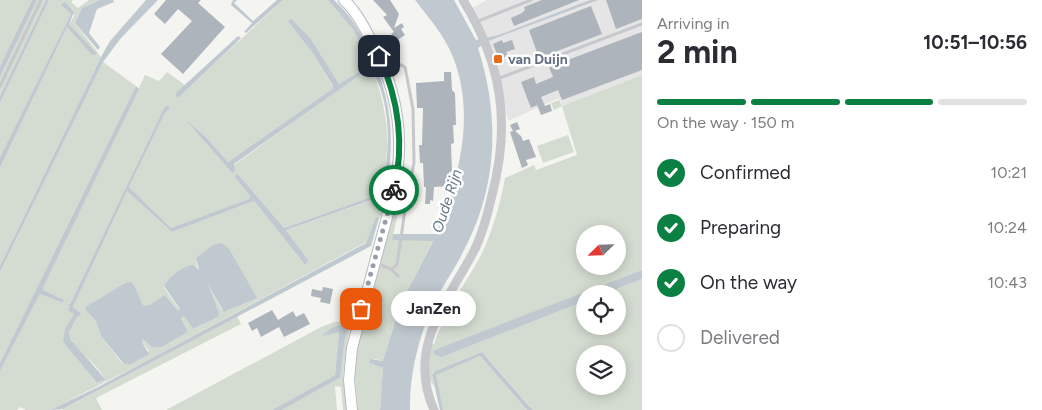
<!DOCTYPE html>
<meta charset="utf-8">
<style>
body{margin:0;font-family:Figtree,sans-serif;background:#f2f2f3;color:#2b2b33;height:100vh;display:flex;flex-direction:column;font-size:19px;white-space:nowrap}
*{box-sizing:border-box;margin:0}
p{font-size:16px;color:#7c7c81}
.icon{flex:none;width:28px;height:28px;fill:none;stroke:currentColor;stroke-width:2;stroke-linecap:round;stroke-linejoin:round}
.map{position:relative;flex:1;overflow:hidden}
.details{display:flex;flex-direction:column;background:#fff;width:400px}
.details>*{flex:none}
.needle{width:32px;rotate:247deg}
.tools{position:absolute;left:576px;top:225px;display:grid;gap:10px}
.tools a{display:grid;place-items:center;width:50px;height:50px;border-radius:50%;background:#fff;box-shadow:0 2px 12px #0003;font-size:25px}
.pin{position:absolute;display:grid;place-items:center;width:42px;height:42px;color:#fff;margin:-21px;border-radius:10px;box-shadow:0 2px 8px #0006}
.courier{position:absolute;display:grid;place-items:center;width:50px;height:50px;margin:-25px;border:4px solid #0b8043;border-radius:50%;background:#fff;color:#222;box-shadow:0 1px 6px #0007}
.bubble{position:absolute;height:35px;border-radius:18px;background:#fff;box-shadow:0 2px 12px #0003;font-size:16px;font-weight:700;line-height:35px;text-align:center}
.summary em{font-style:normal;font-weight:700}
.summary div{display:flex;flex-direction:column-reverse}
.summary{display:flex;align-items:center;justify-content:space-between;height:85px;padding:0 15px}
h1{font-size:32px;font-weight:700;line-height:38px}
.bar{display:grid;grid-template-columns:repeat(4,1fr);gap:8px 5px;align-content:center;height:60px;padding:0 15px}
.bar i{height:6px;border-radius:4px;background:#e1e1e2}
.bar .on{background:#0b8043}
.bar p{grid-column:span 4}
ol{padding:0 15px;list-style:none}
li{display:flex;align-items:center;gap:15px;height:55px}
li p{margin-inline-start:auto}
li .icon{padding:5px;border-radius:50%;background:#0b8043;color:#fff;stroke-width:4}
li:last-child{color:#7c7c81}
li i{width:28px;height:28px;border:2px solid #e1e1e2;border-radius:50%}
main{display:flex;flex:1;min-height:0}
.map>svg:first-child{display:block}
</style>
<main>
<div class="map">
<svg width="642" height="410" viewBox="0 0 642 410">
<rect width="100%" height="100%" fill="#f4f5f0"/>
<path fill="#e4e5e4" d="M487,0H642V75L562,106L559,98L508,121L497,61L472,8Z"/>
<path fill="#d4dcd1" fill-rule="evenodd" d="M0,0H32L0,66Z
M37,0H46L0,96V77Z
M49,0H73L71,2L78,8L89,0H100L82,8L75,23L101,57L0,266V168L67,27L94,55L69,24L74,16L73,10L63,7L71,14L0,157V103Z
M283,0H328C340,11 373,48 369,65L372,68C390,117 390,142 382,193L284,228L238,174L234,176L250,196V199L171,228L129,187L165,113L169,109L165,106L71,302L69,303L71,312L74,314L63,342L97,383L106,381C99,364 72,349 69,333L77,317L82,314L73,307L127,191L172,232L254,201L305,265L309,261L286,230L381,197L378,211L381,212V215L369,235L368,241L141,364L50,410H26L20,407L17,410H0V371L40,294L63,303L64,301L43,290V288L145,75L159,81L167,72L185,85L175,95L178,98L180,96ZM291,18L311,39L339,84L365,68L366,70L234,165L232,173L184,118L206,137L228,162L332,89L333,87L312,52L288,22ZM230,250L256,298L227,311L222,310L208,285L218,317L193,329L184,315L181,318L188,332L162,347H151L143,339L142,342L149,351L123,364L101,336L96,321L86,311L85,307L125,283L136,289L137,295L144,306C152,307 158,298 167,297L178,311L180,310L165,289L164,286L167,281L198,270L196,261Z
M103,62L136,86L0,363V272Z
M642,75V270L433,351L434,355L442,357L585,301V326H618V294H604L642,279V410H533L482,352L435,371L432,375L434,387L429,378L430,344H434C444,313 463,287 479,259C492,234 500,205 505,178L534,165L536,170L577,155L562,106L554,110L551,103L559,100L562,106ZM585,234H618V266H585ZM585,354H618V386H585Z
M568,135L574,152L543,163L537,146Z
M398,213L392,240H433L400,305L383,361L375,359L369,363L383,368L380,410H358L355,376L359,337L393,214Z
M237,316L241,324L96,398L102,410H62Z
M348,321L346,325H342L336,332H339L335,375L272,410H166L321,327L334,322Z
M346,329H349L343,376L347,410H343L341,387L335,386L337,410H282L340,378Z
M480,356L527,410H443L435,375Z"/>
<path fill="#c1c9d0" d="M32,0H37L0,77V66Z
M46,0H49L0,103V96Z
M100,0H113L114,2L97,9L89,33L100,47L98,50L75,23L82,8Z
M146,0H158L121,38L103,62L0,272V266L101,57L110,41Z
M233,0H237L234,3L253,21L277,0H283L246,33L244,32L252,23L231,5Z
M328,0H334C350,14 360,31 369,50C396,107 395,151 382,211H378L380,197L286,230L309,261L305,265L254,201L172,232L127,191L73,307L82,314L77,317L69,333L71,340L106,380L97,383L63,342L65,329L74,314L68,311L70,306L68,305L71,302L165,106H169V109L165,113L129,187L171,228L249,199L250,196L234,176L238,174L284,228L382,193C390,147 393,104 369,65L370,60L353,29Z
M415,0H454L476,40L499,35L590,0H598L488,41L478,48C500,116 498,186 464,250C454,271 440,289 431,310C418,340 409,377 410,410H380L383,368L369,363L370,359L383,361L400,305L433,241L392,240L393,234H436C459,179 476,115 453,57C444,35 429,18 415,0Z
M65,2L74,12L69,24L97,54L92,55L67,27L0,168V157L71,14L61,5Z
M291,18L311,39L339,84L365,68L367,70L234,164L235,170L232,173L184,118L206,137L228,162L332,89L333,86L312,52L288,22Z
M238,36L241,38L233,46L178,98L175,95L177,92Z
M136,86L139,89L43,288V290L64,300L63,303L40,294L0,371V363Z
M376,217L379,218L371,246L63,409L50,410L100,386L366,243Z
M222,243L230,250L257,298L224,312L208,285L219,313L218,317L193,329L184,316L181,318L188,332L162,347H151L143,339L142,342L149,354L131,364H124L101,336L96,321L86,311L85,307L125,283L131,282C138,289 138,298 144,306L150,305L165,295L178,311L180,309L164,286C169,277 183,266 193,265L199,270L196,258L213,245Z
M642,270V279L604,294H585V301L442,357L434,355L433,351L442,347Z
M341,325H346V330L340,378L282,410H272L335,375L339,332L322,336L331,328Z
M482,352L529,406L533,410H527L480,356L436,375L443,410H440L432,375L435,371Z"/>
<path fill="#aeb4bb" d="M166,0H201L198,3L225,27L183,74L161,54L192,21L178,9L165,24L154,14Z
M373,0H390L399,14L394,28L402,23L404,27L401,29L405,35L396,41L391,34L394,32L383,17L387,15Z
M542,0H579L514,26L511,18L522,13L525,10L524,7Z
M606,0H642V19L616,29Z
M591,6L602,34L539,58L529,30Z
M642,32V70L562,100L558,90L541,97L545,106L550,104L552,111L541,115L537,105L531,108L521,82L534,77L536,84L553,77L549,67Z
M502,40L503,43L512,40L515,49L506,52L508,56L499,59L493,44Z
M444,72H451L452,90L455,93L456,125H453L454,143L451,144L452,172H449V186L434,187L433,201L430,200V204H425L426,187H424L423,163H420L419,145H422L423,108H417L416,83L444,81Z
M517,122L520,129L515,131L521,136L523,141L529,139L536,157L526,160L528,165L522,168L510,132L513,131L510,125Z
M323,287L333,289L330,304L320,302L321,298L311,296L312,289L322,291Z
M272,310L278,320L293,311L296,317L304,313L310,324L284,337L279,327L261,337L257,328L252,331L248,323Z"/>
<g fill="none" stroke-linecap="round" stroke-linejoin="round">
<defs>
<path id="secondary" d="M344,0C355,10 363,25 370,38C397,87 406,137 394,191L352,348L349,380L352,410"/>
</defs>
<use href="#secondary" stroke="#b8bbc0" stroke-width="12"/>
<path stroke="#c6c8cc" stroke-width="3" d="M476,22L531,0
M497,79L642,24
M0,86L41,0
M400,174L411,176
M378,264L391,269L397,265L407,196L414,163L413,109L405,67L397,63L386,67
M391,269L398,276"/>
<path stroke="#c6c8cc" stroke-width="9" d="M434,410C406,347 448,301 475,249C483,232 488,213 492,195C511,123 502,64 463,0"/>
<use href="#secondary" stroke="#fff" stroke-width="10"/>
</g>
<g fill="none" stroke-linecap="round" stroke-linejoin="round">
<path stroke="#959ea9" stroke-width="5" stroke-dasharray="0 9" d="M361,309L394,190"/>
<path stroke="#0b8043" stroke-width="6" d="M379,56C399,100 405,143 394,190"/>
</g>
<rect fill="#ea6b1b" stroke="#fff" stroke-width="2" x="493" y="54" width="10" height="10" rx="2.5"/>
<g text-anchor="middle" stroke-width="5" stroke-linejoin="round" paint-order="stroke">
<g font-size="14" font-weight="bold" fill="#626f83" stroke="#fff" text-anchor="start">
<text x="508" y="64">van Duijn</text>
</g>
<g font-size="15" font-style="italic" fill="#637887" stroke="#fff">
<text transform="translate(447 201) rotate(-72)" y="5">Oude Rijn</text>
</g>
</g>
</svg>
<div class="tools">
<a><svg class="needle" viewBox="-14 -14 28 28"><path d="M0-13l5 13h-10z" fill="#e53935"/><path d="M0 13l5-13h-10z" fill="#7c7c81"/></svg></a>
<a><svg class="icon" aria-label="locate" viewBox="0 0 24 24"><circle cx="12" cy="12" r="6"/><path d="M12 2v4M12 18v4M2 12h4M18 12h4"/></svg></a>
<a><svg class="icon" aria-label="layers" viewBox="0 0 24 24"><path d="M12 4l9 5-9 5-9-5zM3 14l9 5 9-5"/></svg></a>
</div>
<div class="pin" style="left:361px;top:309px;background:#ea580c"><svg class="icon" aria-label="bag" viewBox="0 0 24 24"><path d="M5 8h14l-1 12H6zM9 8a3 3 0 0 1 6 0"/></svg></div>
<div class="pin" style="left:379px;top:56px;background:#1f2937"><svg class="icon" aria-label="home" viewBox="0 0 24 24"><path d="M3 11l9-7 9 7M6 9v11h12V9"/></svg></div>
<div class="courier" style="left:394px;top:190px"><svg class="icon" aria-label="bike" viewBox="0 0 24 24"><circle cx="6" cy="16" r="4"/><circle cx="18" cy="16" r="4"/><path d="M6 16l4-8h5l3 8M10 8l3 8H6M13 5h3"/></svg></div>
<div class="bubble" style="left:391px;top:291px;width:85px">JanZen</div>
</div>
<section class="details">
<div class="summary"><div><h1>2 min</h1><p>Arriving in</p></div><em>10:51–10:56</em></div>
<div class="bar"><i class="on"></i><i class="on"></i><i class="on"></i><i></i><p>On the way · 150 m</p></div>
<ol>
<li><svg class="icon" aria-label="check" viewBox="0 0 24 24"><path d="M5 12l5 5 9-10"/></svg>Confirmed<p>10:21</p></li>
<li><svg class="icon" aria-label="check" viewBox="0 0 24 24"><path d="M5 12l5 5 9-10"/></svg>Preparing<p>10:24</p></li>
<li><svg class="icon" aria-label="check" viewBox="0 0 24 24"><path d="M5 12l5 5 9-10"/></svg>On the way<p>10:43</p></li>
<li><i></i>Delivered</li>
</ol>
</section>
</main>
